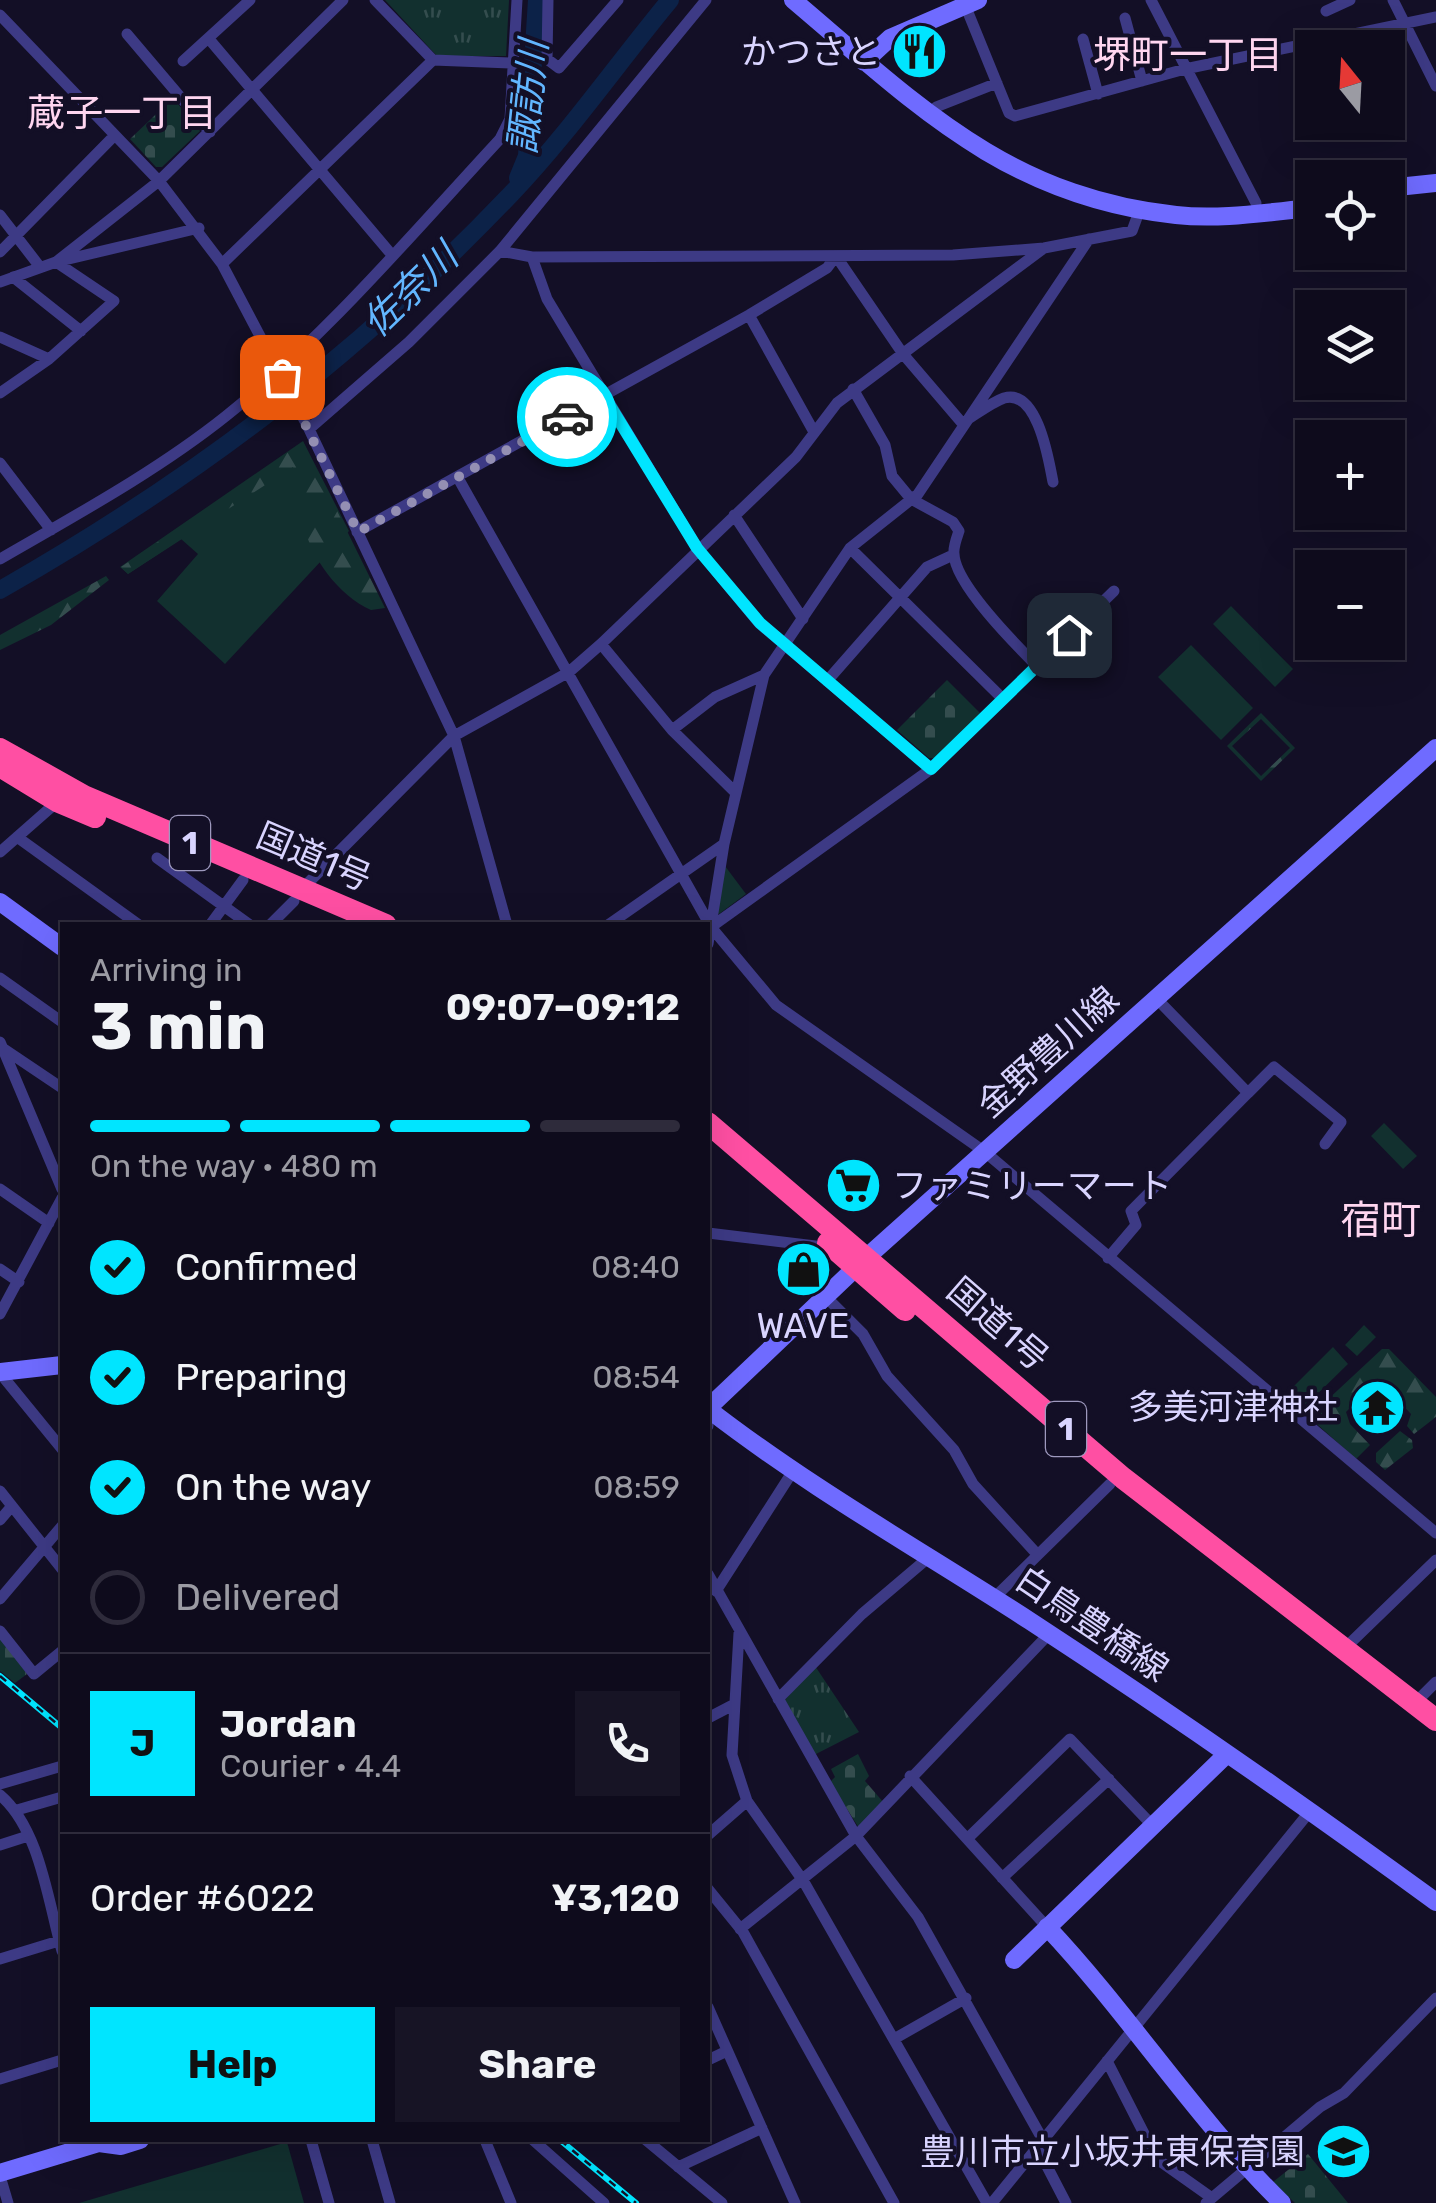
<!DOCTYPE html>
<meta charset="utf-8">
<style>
body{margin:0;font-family:Rubik,"Noto Sans JP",sans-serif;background:#171425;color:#f1f3f6;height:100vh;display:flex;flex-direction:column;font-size:38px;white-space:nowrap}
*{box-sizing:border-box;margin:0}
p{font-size:32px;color:#9b9ba3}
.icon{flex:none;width:55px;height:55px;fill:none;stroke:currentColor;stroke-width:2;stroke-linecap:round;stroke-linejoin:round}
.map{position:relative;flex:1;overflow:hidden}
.side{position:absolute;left:60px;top:922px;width:650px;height:1220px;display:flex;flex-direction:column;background:#0e0b1c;border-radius:0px;box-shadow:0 10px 40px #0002,0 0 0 2px #2e2b3b}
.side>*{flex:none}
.needle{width:65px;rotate:342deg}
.buttons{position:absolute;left:1295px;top:30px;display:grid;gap:20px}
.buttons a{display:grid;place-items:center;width:110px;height:110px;border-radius:0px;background:#0e0b1c;box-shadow:0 10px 40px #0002,0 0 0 2px #2e2b3b;font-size:50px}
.pin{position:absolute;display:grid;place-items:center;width:85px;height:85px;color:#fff;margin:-42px;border-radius:20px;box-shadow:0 5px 15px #0006}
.courier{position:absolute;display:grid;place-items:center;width:100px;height:100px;margin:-50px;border:8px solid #00e5ff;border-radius:50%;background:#fff;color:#222;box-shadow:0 2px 12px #0007}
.headline em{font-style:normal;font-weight:700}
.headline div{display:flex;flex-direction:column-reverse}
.headline{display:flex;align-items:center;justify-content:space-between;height:170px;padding:0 30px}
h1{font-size:65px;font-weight:700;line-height:75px}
.bar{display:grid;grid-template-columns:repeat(4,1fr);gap:15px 10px;align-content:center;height:120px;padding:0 30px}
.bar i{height:12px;border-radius:8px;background:#2e2b3b}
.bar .active{background:#00e5ff}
.bar p{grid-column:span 4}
.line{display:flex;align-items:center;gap:25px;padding:0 30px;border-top:2px solid #2e2b3b}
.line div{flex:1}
.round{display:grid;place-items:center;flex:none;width:105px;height:105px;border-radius:0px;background:#171425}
ol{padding:0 30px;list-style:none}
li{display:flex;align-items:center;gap:30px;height:110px}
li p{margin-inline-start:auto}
li .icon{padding:10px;border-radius:50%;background:#00e5ff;color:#111;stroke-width:4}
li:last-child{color:#9b9ba3}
li i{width:55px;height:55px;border:5px solid #2e2b3b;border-radius:50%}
.action{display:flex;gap:20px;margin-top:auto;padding:20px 30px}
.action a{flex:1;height:115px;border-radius:0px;background:#00e5ff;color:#111;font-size:40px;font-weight:700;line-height:115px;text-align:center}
.action a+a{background:#171425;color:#f1f3f6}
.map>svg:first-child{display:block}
</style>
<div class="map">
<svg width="1436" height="2203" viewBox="0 0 1436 2203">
<defs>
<pattern id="forest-firs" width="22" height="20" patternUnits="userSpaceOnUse" patternTransform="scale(2.5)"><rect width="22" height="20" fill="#12302f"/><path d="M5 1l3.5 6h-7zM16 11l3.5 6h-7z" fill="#344d4e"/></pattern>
<pattern id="cemetery-stones" width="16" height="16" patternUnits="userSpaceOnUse" patternTransform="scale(2.5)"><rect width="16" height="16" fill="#12302f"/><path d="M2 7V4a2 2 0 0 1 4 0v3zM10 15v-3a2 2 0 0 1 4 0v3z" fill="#344d4e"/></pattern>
<pattern id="park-tufts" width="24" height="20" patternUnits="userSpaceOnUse" patternTransform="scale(2.5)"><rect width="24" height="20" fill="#12302f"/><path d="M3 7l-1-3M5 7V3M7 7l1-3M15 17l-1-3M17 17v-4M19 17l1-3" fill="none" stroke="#344d4e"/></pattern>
</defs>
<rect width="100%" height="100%" fill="#130f26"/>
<path fill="#12302f" d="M303,441L349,531L225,664L157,601L198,554L181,539L128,574L120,567Z
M1231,606L1293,669L1275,687L1213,624Z
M1191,645L1253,708L1221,740L1158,677Z
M725,866L746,894L719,914L717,913Z
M1384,1123L1417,1156L1403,1169L1371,1136Z
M1364,1325L1376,1337L1357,1356L1345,1345Z
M1333,1347L1348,1364L1300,1411L1283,1397Z
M287,2142L304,2203H79Z"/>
<path fill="url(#forest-firs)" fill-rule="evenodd" d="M303,442L385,608L371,610C338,595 311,558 303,523C299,503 300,486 293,467L128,574L121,567Z
M106,576L109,580L51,625L0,650V635Z
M1261,713L1295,748L1261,781L1227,746ZM1261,719L1290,748L1261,776L1232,746Z
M1382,1349H1389L1436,1397V1417L1414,1434L1407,1426L1411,1414L1388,1389L1372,1385L1346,1412L1350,1424L1370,1445L1356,1459L1309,1417Z
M1400,1431L1412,1440L1413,1448L1385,1470L1376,1462V1453Z"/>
<path fill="url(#cemetery-stones)" d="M173,98L200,131L162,167H156L130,139Z
M947,680L980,713L935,758H929L897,730Z
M0,1635L27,1674L15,1683L0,1671Z
M858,1754L869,1776L865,1781L884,1803L859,1828L830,1782L835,1777L831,1769Z
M1308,2154L1348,2203H1295L1273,2182Z"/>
<path fill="url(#park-tufts)" d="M385,0H509L506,56H437Z
M815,1666L859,1732L814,1755L784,1701Z"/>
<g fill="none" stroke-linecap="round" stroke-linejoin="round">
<path stroke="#0c2248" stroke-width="18" d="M518,178L527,156L537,0
M0,590C195,479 357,356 512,193C569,133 617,64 670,0"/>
<path stroke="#3d3a85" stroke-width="11" d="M375,0L433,60L513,63
M548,0L547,59L559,68L618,0
M1151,0L1256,203
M1393,0L1436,86
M965,5L1009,113L1015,116L1185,69L1436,17
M1326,11L1350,0
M0,15L159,181L222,264L309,429L454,736L507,925
M1125,18L1142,81
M127,34L210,132
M209,39L392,255
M1083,39L1098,94
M183,61L250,0
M936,107L997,83
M0,215L40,267
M500,251L532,257L953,255L1044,248L1132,231L1140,209
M0,252L114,136
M836,256L903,354L962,423C974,416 990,403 1004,398C1038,388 1049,462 1053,482
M532,257L547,299L697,548L759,623L931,769
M56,262L159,181L343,0
M222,264L433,60
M13,277L81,331
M0,282L56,262L199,228
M749,315L814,432
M0,337L49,359
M853,389L885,445L892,476L911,499L953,522L959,531C957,537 953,547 954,554C955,584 1015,644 1037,666
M0,393L49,359L114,301L56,262
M309,429L409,342L500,251L706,0
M0,463L51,530
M458,478L711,927L776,1005L985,1152L1436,1533
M734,515L803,619
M357,532L749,315L827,268L836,256
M850,548L1003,699
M0,559C76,515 157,471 226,416C327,335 412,234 500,139L510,119L517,0
M601,644L672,730L735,792
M827,681L927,567L953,555
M672,730L715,697L764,675
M17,837L139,925
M0,852L57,802
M157,858L250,925
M303,888L454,736L569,672L601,644L796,457L837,403L1044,248
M210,925L243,880
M270,925L294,901
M608,925L724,844
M711,927L931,769L1114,591
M708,944L724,844L764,675L850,548L918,494L1089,239
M0,978L62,1022
M1156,998L1248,1093L1274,1067L1341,1122L1325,1144
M0,1042L62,1189
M4,1049L62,1088
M0,1189L49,1223
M708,1233L832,1248
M1108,1258L1136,1225L1131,1211L1248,1093
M0,1269L19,1282
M825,1296L863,1334L887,1376L954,1450L973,1484L1036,1553
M0,1314L62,1198
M0,1373L62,1449
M708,1426V1425
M0,1491L62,1569
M0,1520L12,1506
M708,1574L856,1836L918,1917L1044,2142
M716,1591L793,1471
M994,1598L1110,1484
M0,1599L62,1526
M0,1631L34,1674L62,1651
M739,1633L732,1755L747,1801L804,1882L987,2203
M1343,1650L1436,1560
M778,1699L862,1614L928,1558
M1414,1704L1436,1682
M708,1718L733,1705
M910,1776L1047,1927
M0,1784L62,1766
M0,1795C40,1829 48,1902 62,1951
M17,1810L62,1797
M708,1835L747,1801
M967,1839L1070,1739L1153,1826
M0,1845L28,1836
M1002,1878L1109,1779
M708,1889L743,1932L894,2203
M740,1929L856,1836L1049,1634
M0,1959L62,1940
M708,2007L795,2203
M894,2039L966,1998
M708,2060L727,2051
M1107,2061L1157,2159L1212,2198
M0,2079L62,2060
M311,2140L329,2203
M372,2140L390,2203
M485,2140L511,2203
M533,2140L604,2203
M646,2140L722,2203
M1038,2149L1066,2203
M678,2167L762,2128
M0,2176L8,2203
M992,2203L1311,1810
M1206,2203L1320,2107L1344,2093L1436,1998"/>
<path stroke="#6f6bff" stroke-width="18" d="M793,0C916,104 1007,197 1176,215C1221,220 1268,212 1312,208
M864,62L890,38L978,0
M1388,188L1436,183
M0,902L62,947
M0,1372L62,1365
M708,1408L867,1257L1436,748
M708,1409C810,1488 922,1551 1030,1621C1168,1711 1303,1805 1436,1902
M1047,1927C1130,2015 1195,2118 1282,2203
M1014,1960L1227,1754
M0,2173L99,2143L121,2146L140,2140"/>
<path stroke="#ff4fa3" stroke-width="22" d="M0,749L84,796L386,925
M0,766L57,801L95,817
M708,1123L1123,1478L1436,1720
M828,1243L905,1310"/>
<defs>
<path id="rail" d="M0,1676L62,1728
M560,2140L636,2203"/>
</defs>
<use href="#rail" stroke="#00e5ff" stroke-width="6"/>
<use href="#rail" stroke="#130f26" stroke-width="2.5" stroke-dasharray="8" stroke-linecap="butt"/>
</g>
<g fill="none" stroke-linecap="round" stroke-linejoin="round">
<path stroke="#948fb3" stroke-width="10" stroke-dasharray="0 18" d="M282,377L358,532L567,417"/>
<path stroke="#00e5ff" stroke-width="12" d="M567,417L604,396L697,548L760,623L931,769L1069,635"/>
</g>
<defs>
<symbol id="restaurant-disc" viewBox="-11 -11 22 22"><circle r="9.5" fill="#00e5ff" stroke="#130f26"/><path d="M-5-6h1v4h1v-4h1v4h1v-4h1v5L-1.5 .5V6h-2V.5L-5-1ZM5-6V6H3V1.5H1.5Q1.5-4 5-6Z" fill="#111"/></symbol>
<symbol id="supermarket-disc" viewBox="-11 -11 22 22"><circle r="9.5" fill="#00e5ff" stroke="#130f26"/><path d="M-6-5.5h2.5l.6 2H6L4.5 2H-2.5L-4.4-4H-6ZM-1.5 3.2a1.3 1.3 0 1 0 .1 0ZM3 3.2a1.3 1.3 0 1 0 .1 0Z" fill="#111"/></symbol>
<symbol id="shop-disc" viewBox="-11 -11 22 22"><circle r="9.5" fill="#00e5ff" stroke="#130f26"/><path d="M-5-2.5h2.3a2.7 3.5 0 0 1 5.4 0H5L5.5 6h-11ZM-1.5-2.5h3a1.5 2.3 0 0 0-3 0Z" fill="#111"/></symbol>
<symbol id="temple-disc" viewBox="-11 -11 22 22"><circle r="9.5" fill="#00e5ff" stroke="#130f26"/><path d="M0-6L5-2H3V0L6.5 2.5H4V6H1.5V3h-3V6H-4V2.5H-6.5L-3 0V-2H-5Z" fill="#111"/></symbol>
<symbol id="school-disc" viewBox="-11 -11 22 22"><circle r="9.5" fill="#00e5ff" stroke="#130f26"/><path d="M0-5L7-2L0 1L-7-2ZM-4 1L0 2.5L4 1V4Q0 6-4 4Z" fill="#111"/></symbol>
</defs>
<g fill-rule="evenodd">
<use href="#restaurant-disc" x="888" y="20" width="63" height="63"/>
<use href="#supermarket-disc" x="822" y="1154" width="63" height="63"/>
<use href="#shop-disc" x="772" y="1238" width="63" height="63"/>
<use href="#temple-disc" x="1346" y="1376" width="63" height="63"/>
<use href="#school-disc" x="1312" y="2120" width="63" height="63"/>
</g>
<g text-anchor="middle" stroke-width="8" stroke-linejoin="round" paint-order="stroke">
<g fill="#130f26" stroke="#9e99be" stroke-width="2.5">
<rect x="170" y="816" width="40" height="54" rx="8"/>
<rect x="1046" y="1402" width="40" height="54" rx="8"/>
</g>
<g font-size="32" font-weight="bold" fill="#d9d4ff">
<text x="190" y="854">1</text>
<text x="1066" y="1440">1</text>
</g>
<g font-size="35" fill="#d9d4ff" stroke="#130f26" text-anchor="end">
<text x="881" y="64">かつさと</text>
<text x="892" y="1198" text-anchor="start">ファミリーマート</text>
<text x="803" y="1338" text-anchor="middle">WAVE</text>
<text x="1338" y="1419">多美河津神社</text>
<text x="1305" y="2164">豊川市立小坂井東保育園</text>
</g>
<g font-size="35" fill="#d9d4ff" stroke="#130f26">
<text transform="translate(314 857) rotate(23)" y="12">国道1号</text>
<text transform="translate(1048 1052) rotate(-42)" y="12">金野豊川線</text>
<text transform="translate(998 1324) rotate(41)" y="12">国道1号</text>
<text transform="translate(1092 1624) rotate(34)" y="12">白鳥豊橋線</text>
</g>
<g font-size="38" fill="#ffd6f0" stroke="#130f26">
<text x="1188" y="68">堺町一丁目</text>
<text x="122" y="126">蔵子一丁目</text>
</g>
<g font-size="38" font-style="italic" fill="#62b6ff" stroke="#130f26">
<text transform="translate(528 97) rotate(-84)" y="13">諏訪川</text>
<text transform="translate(410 290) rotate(-44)" y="13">佐奈川</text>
</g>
<g font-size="40" fill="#ffd6f0" stroke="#130f26">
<text x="1381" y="1234">宿町</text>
</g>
</g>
</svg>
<div class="buttons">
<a><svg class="needle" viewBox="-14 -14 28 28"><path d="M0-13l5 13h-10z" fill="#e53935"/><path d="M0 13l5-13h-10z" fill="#9b9ba3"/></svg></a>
<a><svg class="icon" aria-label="locate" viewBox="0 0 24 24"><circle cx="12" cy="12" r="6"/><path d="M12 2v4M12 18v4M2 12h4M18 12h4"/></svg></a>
<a><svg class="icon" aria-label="layers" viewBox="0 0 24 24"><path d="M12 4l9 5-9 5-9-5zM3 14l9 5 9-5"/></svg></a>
<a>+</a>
<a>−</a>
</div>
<div class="pin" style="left:282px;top:377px;background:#ea580c"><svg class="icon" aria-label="bag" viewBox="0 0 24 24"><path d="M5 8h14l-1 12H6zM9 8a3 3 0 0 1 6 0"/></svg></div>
<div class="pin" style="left:1069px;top:635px;background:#1f2937"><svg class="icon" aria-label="home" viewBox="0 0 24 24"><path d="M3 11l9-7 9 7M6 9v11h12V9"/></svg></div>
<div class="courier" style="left:567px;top:417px"><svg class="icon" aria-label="car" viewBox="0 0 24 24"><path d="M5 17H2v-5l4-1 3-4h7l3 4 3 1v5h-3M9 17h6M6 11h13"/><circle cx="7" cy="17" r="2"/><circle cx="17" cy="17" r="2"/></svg></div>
<section class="side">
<div class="headline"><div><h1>3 min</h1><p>Arriving in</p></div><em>09:07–09:12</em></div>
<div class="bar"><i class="active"></i><i class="active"></i><i class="active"></i><i></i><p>On the way · 480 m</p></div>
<ol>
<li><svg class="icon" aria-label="check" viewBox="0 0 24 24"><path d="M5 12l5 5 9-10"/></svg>Confirmed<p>08:40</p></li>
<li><svg class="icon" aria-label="check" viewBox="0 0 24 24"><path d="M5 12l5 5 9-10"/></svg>Preparing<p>08:54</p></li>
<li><svg class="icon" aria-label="check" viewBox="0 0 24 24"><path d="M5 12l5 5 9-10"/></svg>On the way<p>08:59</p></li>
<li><i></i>Delivered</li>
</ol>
<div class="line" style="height:180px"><b class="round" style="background:#00e5ff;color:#111">J</b><div><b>Jordan</b><p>Courier · 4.4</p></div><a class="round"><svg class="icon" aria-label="phone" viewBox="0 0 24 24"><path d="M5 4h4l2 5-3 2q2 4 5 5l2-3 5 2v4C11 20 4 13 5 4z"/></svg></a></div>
<div class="line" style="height:130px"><div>Order #6022</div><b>¥3,120</b></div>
<div class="action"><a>Help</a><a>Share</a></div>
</section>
</div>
